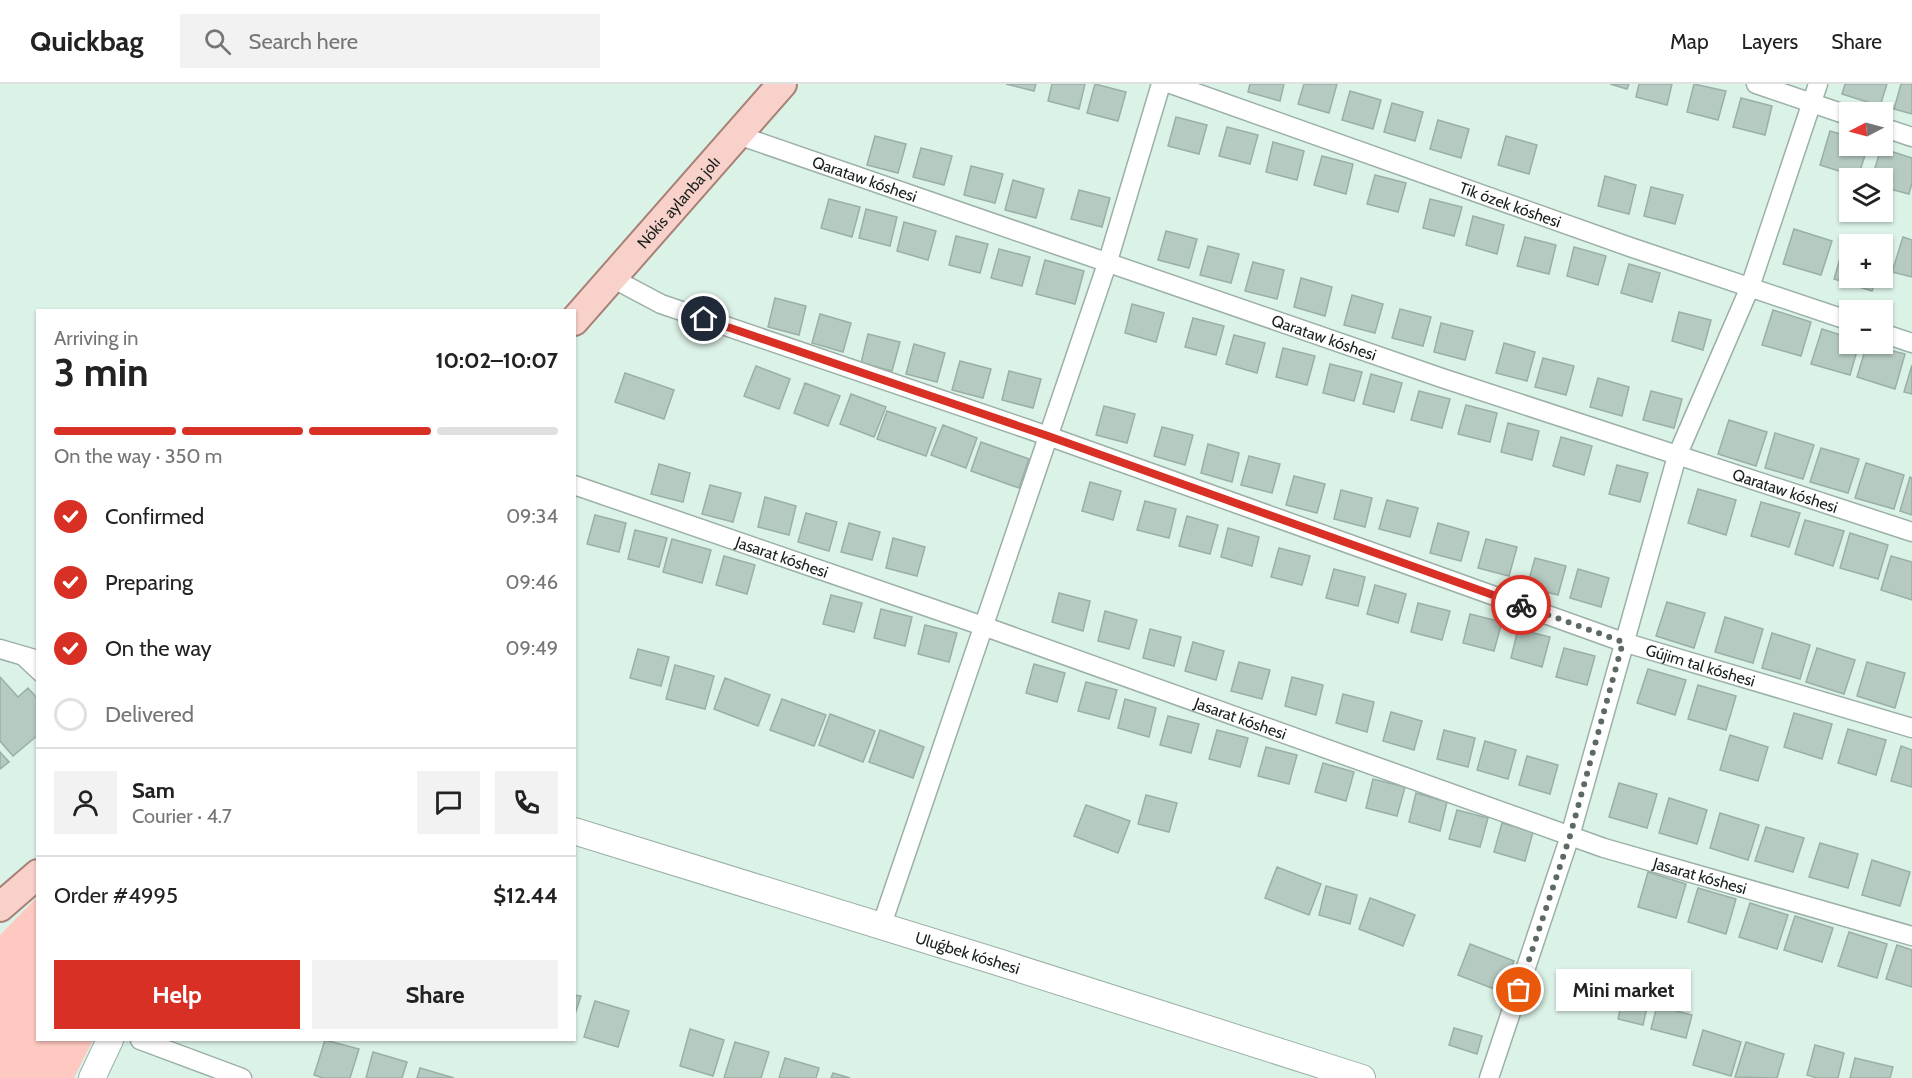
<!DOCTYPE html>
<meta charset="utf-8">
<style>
body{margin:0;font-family:Cabin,sans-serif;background:#f2f2f2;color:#222;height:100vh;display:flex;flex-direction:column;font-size:22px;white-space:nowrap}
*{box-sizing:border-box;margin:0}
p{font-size:20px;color:#767676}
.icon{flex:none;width:33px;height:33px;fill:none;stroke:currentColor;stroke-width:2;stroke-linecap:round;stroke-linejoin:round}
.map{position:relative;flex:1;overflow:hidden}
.sheet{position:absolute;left:36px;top:225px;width:540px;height:732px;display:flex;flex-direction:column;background:#fff;border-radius:0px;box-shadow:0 2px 4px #0004}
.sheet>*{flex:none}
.needle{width:39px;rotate:264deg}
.tools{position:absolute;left:1839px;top:18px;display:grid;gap:12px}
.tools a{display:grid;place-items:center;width:54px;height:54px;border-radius:0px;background:#fff;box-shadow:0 2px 4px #0004;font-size:30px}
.pin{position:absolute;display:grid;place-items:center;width:51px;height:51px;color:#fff;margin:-26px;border:3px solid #fff;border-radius:50%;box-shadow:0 2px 6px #0007}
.courier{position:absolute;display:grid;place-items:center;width:60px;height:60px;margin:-30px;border:4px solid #d93025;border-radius:50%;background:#fff;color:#222;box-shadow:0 2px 8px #0007}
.bubble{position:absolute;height:42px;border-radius:0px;background:#fff;box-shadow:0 2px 4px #0004;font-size:20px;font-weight:700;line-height:42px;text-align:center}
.head em{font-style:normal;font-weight:700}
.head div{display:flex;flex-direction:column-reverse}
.head{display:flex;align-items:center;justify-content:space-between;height:102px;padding:0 18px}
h1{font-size:39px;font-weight:700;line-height:45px}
.bar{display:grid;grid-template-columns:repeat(4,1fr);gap:9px 6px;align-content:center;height:72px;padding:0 18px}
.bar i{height:8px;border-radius:4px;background:#e0e0e0}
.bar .current{background:#d93025}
.bar p{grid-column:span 4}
.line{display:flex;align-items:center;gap:15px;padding:0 18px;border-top:2px solid #e0e0e0}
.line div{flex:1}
.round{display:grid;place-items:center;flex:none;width:63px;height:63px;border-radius:0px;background:#f2f2f2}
ol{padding:0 18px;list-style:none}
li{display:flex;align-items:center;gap:18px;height:66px}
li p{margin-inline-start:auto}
li .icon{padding:6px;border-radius:50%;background:#d93025;color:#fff;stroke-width:4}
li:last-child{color:#767676}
li i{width:33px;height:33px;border:3px solid #e0e0e0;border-radius:50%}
.primary-button{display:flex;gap:12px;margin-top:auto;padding:12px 18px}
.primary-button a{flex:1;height:69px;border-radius:0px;background:#d93025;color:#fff;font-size:24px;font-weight:700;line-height:69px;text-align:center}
.primary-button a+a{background:#f2f2f2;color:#222}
header{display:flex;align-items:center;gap:36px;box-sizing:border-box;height:84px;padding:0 30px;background:#fff;border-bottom:2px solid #e0e0e0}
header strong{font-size:28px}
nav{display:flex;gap:33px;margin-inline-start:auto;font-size:21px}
.search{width:420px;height:54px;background:#f2f2f2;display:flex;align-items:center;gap:15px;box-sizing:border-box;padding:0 21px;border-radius:0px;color:#767676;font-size:22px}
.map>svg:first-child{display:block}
</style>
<header>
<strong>Quickbag</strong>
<div class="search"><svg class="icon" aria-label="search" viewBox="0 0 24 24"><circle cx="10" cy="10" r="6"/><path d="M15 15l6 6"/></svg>Search here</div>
<nav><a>Map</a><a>Layers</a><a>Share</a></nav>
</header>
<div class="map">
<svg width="1912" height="994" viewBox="0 0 1912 994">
<rect width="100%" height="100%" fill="#dbf2e7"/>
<path fill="#fec9c0" d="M37,813L38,956H93L74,994H0V851Z"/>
<path fill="#b5cac0" stroke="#9aafa6" stroke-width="1.5" d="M1006,0H1036L1034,7Z
M1052,0H1085L1079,25L1048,17Z
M1095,0L1126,8L1118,37L1087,29Z
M1250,0H1284L1280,17L1248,8Z
M1304,0H1337L1329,29L1298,20Z
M1610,0H1629L1627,5Z
M1639,0H1672L1667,21L1636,13Z
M1694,0L1726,7L1718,36L1687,28Z
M1845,0H1887L1880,22L1842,10Z
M1901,0H1912V30L1894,25Z
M1350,7L1381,16L1373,45L1342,36Z
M1741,14L1772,22L1765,51L1733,43Z
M1392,19L1423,28L1415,57L1384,48Z
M1176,33L1207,41L1199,70L1168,62Z
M1438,36L1469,45L1461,74L1430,65Z
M1227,43L1258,51L1250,80L1219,72Z
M1830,47L1850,53V62H1868L1858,93L1820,81Z
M875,52L906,60L898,89L867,81Z
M1506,52L1537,61L1529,90L1498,81Z
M1273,58L1304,67L1297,96L1266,88Z
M921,64L952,72L944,101L913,93Z
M1881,64L1912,74V99L1909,110L1882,103V94H1872Z
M1322,72L1353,80L1346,110L1314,101Z
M971,82L1003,90L995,119L964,111Z
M1375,91L1406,99L1398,128L1367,120Z
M1605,92L1636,101L1629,130L1598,122Z
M1013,96L1044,105L1036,134L1005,126Z
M1651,103L1683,111L1675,140L1644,132Z
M1079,106L1110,114L1102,143L1071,135Z
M829,115L860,123L852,153L821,144Z
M1430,115L1462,123L1454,152L1423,144Z
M866,125L897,133L890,162L859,154Z
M1473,132L1504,141L1497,170L1466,161Z
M904,138L936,147L928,176L897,167Z
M1794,145L1832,157L1821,191L1783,180Z
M1166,147L1197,155L1189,184L1158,176Z
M956,152L988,160L980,189L949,181Z
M1525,153L1556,161L1549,190L1517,182Z
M1903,153L1912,156V193L1892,188Z
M1844,161L1850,163V194H1876L1872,207L1834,195Z
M1208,162L1239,170L1231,199L1200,191Z
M1574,163L1606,172L1598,201L1567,192Z
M999,165L1030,173L1022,202L991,194Z
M1045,176L1084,187L1075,220L1036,210Z
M1253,178L1284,186L1277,215L1245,207Z
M1629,180L1660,189L1652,218L1621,209Z
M1301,194L1332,203L1325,232L1294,223Z
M1352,211L1383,220L1375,249L1344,241Z
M775,214L806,222L799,251L768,243Z
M1132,220L1164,229L1156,258L1125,249Z
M1400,225L1431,233L1423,262L1392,254Z
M1773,226L1811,238L1801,272L1762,261Z
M1679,228L1711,236L1703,266L1672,257Z
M820,230L851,239L843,268L812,259Z
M1193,234L1224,242L1216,271L1185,263Z
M1441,239L1473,247L1465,276L1434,268Z
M1822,245L1850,254V260H1859L1850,291L1811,280Z
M868,250L900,258L892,287L861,279Z
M1234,251L1265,259L1257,289L1226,280Z
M1504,259L1535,268L1527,297L1496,289Z
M914,260L945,269L937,298L906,290Z
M1867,260L1905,270L1895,305L1857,293Z
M1283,264L1315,272L1307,301L1276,293Z
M1543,274L1574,282L1566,311L1535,303Z
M960,277L991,285L983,314L952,306Z
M1330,280L1362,288L1354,317L1323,309Z
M1912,281V310L1904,308Z
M756,282L790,295L779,325L744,312Z
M1009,287L1041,295L1033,324L1002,316Z
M625,289L674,306L664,335L615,318Z
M1371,290L1402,299L1394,328L1363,320Z
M1598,294L1629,303L1622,332L1590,323Z
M805,299L840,312L828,342L794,329Z
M1419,307L1450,315L1442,344L1411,336Z
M1651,307L1682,315L1674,344L1643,336Z
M851,310L886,323L874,353L840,340Z
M1466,321L1497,329L1490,358L1458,350Z
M1104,322L1135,330L1127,359L1096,351Z
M887,327L936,344L926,372L877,355Z
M1729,336L1767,348L1756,382L1718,370Z
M1508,339L1539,347L1532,376L1501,368Z
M943,341L977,354L966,384L931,371Z
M1162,343L1193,351L1185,381L1154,372Z
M1775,349L1814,361L1803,395L1765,384Z
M1561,353L1592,362L1584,391L1553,382Z
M981,358L1029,375L1019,404L971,387Z
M1208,360L1239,369L1232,398L1201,389Z
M1821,364L1859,375L1848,409L1810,398Z
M1249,372L1280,380L1272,409L1241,401Z
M1866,379L1904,391L1894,425L1855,414Z
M659,380L690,389L683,418L651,410Z
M1617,381L1648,389L1640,418L1609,410Z
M1294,392L1325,400L1317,429L1286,421Z
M1910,393L1912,394V431L1900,427Z
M1090,398L1121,407L1113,436L1082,427Z
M710,401L741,409L733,438L702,430Z
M1698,405L1736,416L1726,451L1688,439Z
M1341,406L1372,414L1365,443L1334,435Z
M765,413L796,422L789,451L758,443Z
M1387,416L1418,424L1410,453L1379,445Z
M1145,417L1176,425L1169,454L1137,446Z
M1761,418L1800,429L1789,463L1751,452Z
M806,429L837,438L829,467L798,458Z
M595,431L626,439L619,468L587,460Z
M1187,432L1218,441L1210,470L1179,462Z
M1805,436L1844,447L1833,482L1795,470Z
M849,439L880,448L872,476L841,468Z
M1438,439L1469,448L1461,477L1430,469Z
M1228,444L1259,453L1252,482L1221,473Z
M635,446L667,454L659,483L628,475Z
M1850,449L1888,461L1878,495L1840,484Z
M893,454L925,463L917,492L886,484Z
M672,455L711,466L702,499L663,488Z
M1486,455L1517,463L1509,492L1478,484Z
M1279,464L1310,472L1302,501L1271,493Z
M724,472L755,481L747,510L716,501Z
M1891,472L1912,478V516L1881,506Z
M1535,474L1566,482L1558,511L1527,503Z
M1334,485L1365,493L1358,522L1326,514Z
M1578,485L1609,494L1601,523L1570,514Z
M1375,501L1406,510L1398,539L1367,530Z
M1059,509L1090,517L1083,547L1052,538Z
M831,511L862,519L854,548L823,540Z
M1667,518L1705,529L1694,564L1656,552Z
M1418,519L1450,527L1442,556L1411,548Z
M881,525L912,533L905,562L874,554Z
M1105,527L1137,536L1129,565L1098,557Z
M1470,530L1502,538L1494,567L1463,559Z
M1725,533L1763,545L1753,579L1715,568Z
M925,541L957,549L949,578L918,570Z
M1150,545L1181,553L1174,582L1143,574Z
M1518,545L1550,553L1542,583L1511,574Z
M1772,549L1810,561L1800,595L1762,584Z
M1193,558L1224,567L1216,596L1185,587Z
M1564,564L1595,572L1587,601L1556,593Z
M1817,564L1855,576L1844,610L1806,598Z
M638,565L669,573L661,602L630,594Z
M1239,578L1270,586L1262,615L1231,607Z
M1867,578L1905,589L1895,624L1857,612Z
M1034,580L1065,589L1057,618L1026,609Z
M675,581L714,592L705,625L666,615Z
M1648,585L1686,596L1675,631L1637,619Z
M0,593L18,613L28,604L38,615V651L13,672L0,657Z
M1292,593L1323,601L1316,631L1285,622Z
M725,594L770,611L758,642L714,625Z
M1086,598L1117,606L1109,635L1078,627Z
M1698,601L1736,612L1726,646L1688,635Z
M1343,610L1374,618L1367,648L1336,639Z
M782,615L826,631L814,662L770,646Z
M1125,615L1156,624L1149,653L1118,644Z
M1391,628L1422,637L1414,666L1383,657Z
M1794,629L1832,640L1822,675L1784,663Z
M830,630L875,647L863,678L819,661Z
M1168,632L1199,640L1191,669L1160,661Z
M1848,645L1886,656L1876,691L1838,679Z
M880,646L924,663L913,694L869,678Z
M1217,646L1248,654L1240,683L1209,675Z
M1444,646L1475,654L1468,683L1437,675Z
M1730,651L1768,663L1758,697L1720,686Z
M1485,657L1516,666L1508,695L1477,686Z
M1901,662L1912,666V703L1891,697Z
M1266,663L1297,671L1289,700L1258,692Z
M0,668L9,678L0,685Z
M1527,672L1558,681L1550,710L1519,701Z
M1323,679L1354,688L1346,717L1315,708Z
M1373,695L1405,703L1397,732L1366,724Z
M1619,699L1657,710L1647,744L1609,733Z
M1416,709L1447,718L1440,747L1409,738Z
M1146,711L1177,719L1169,748L1138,740Z
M1669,714L1707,726L1697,760L1659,749Z
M1086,721L1130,737L1118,769L1074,752Z
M1457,726L1488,734L1480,763L1449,755Z
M1720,729L1759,741L1748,776L1710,764Z
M1502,739L1533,748L1525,777L1494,768Z
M1766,743L1804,754L1793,788L1755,777Z
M1820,759L1858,770L1848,804L1809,793Z
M1872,776L1910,788L1900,822L1862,811Z
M1277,783L1321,800L1309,831L1265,814Z
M1648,788L1686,800L1676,834L1638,823Z
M1326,802L1357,811L1350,840L1319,831Z
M1698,804L1736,815L1726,850L1688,838Z
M1370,814L1415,831L1403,862L1359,845Z
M1750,819L1788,831L1777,865L1739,853Z
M1795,832L1833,844L1822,878L1784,866Z
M1849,848L1887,860L1877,894L1838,882Z
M1470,860L1514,877L1502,908L1458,891Z
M1897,861L1912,866V903L1886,895Z
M1624,907L1649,914L1643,941L1618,935Z
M574,911L581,912L574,933Z
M595,917L629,927L618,963L584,953Z
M1657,922L1692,931L1686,954L1651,945Z
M1454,944L1482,952L1477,970L1449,961Z
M690,945L724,956L713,992L680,982Z
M1703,946L1741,958L1731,992L1693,981Z
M325,956L359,965L350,994H323L314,991Z
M735,958L769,968L761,994H724Z
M1746,958L1784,970L1777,994L1735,993Z
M1815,961L1844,969L1838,994H1817L1807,991Z
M373,968L407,978L402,994H366Z
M785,974L819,984L816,994H779Z
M1855,974L1893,983L1890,994H1850Z
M420,984L454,994H417Z
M833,989L850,994H831Z"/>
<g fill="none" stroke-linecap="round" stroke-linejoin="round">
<defs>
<path id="lane" d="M20,575L38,592"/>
<g id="street">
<path id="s1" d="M1171,0L1630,163L1850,237"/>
<path d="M1756,0L1850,32"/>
<path d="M1882,43L1912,53"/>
<path id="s2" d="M738,51L1442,294L1912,448"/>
<path id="s3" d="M612,194L661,220L1048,352L1623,558L1912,644"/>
<path d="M1882,249L1912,259"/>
<path id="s4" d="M574,401L983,542L1604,764L1912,852"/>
<path d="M0,565L38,576"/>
<path d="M881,843L1108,177L1161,0"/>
<path d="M140,956L242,994"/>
<path d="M1489,994L1570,752L1677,372L1750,203L1818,0"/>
</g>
<g id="secondary">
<path id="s5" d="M574,747L1001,879L1362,994"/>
<path d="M92,994L110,956"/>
</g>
<g id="primary">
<path id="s6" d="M574,237L782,0"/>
<path d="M0,823L38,790"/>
</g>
</defs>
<use href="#lane" stroke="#9bb0a7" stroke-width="12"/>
<use href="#street" stroke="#9bb0a7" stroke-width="21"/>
<use href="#secondary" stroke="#9bb0a7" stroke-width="28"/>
<use href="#primary" stroke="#a78076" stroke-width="32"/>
<use href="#lane" stroke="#fff" stroke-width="9"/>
<use href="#street" stroke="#fff" stroke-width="18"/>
<use href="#secondary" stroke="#fff" stroke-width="26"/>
<use href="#primary" stroke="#f8d1ca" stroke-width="28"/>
</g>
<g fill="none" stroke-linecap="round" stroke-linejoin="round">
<path stroke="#5c6a63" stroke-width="6" stroke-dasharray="0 10.8" d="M1519,906L1570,752L1623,558L1521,521"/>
<path stroke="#d93025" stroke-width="8" d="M704,235L1048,352L1521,521"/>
</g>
<g text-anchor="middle" stroke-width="4.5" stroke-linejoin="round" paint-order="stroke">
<g font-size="16" fill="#18201c" stroke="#dbf2e7">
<text dy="6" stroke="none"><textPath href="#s2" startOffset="134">Qarataw kóshesi</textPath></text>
<text dy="6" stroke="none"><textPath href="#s6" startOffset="158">Nókis aylanba jolı</textPath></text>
<text dy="6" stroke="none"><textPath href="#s1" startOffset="360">Tik ózek kóshesi</textPath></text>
<text dy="6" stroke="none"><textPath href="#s2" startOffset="620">Qarataw kóshesi</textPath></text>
<text dy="6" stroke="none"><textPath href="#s2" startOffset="1106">Qarataw kóshesi</textPath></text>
<text dy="6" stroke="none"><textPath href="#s4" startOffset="220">Jasarat kóshesi</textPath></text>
<text dy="6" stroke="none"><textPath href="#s3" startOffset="1156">Gújim tal kóshesi</textPath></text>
<text dy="6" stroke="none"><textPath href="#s4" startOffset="706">Jasarat kóshesi</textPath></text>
<text dy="6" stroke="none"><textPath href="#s4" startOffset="1192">Jasarat kóshesi</textPath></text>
<text dy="6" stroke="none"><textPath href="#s5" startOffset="412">Uluǵbek kóshesi</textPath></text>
</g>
</g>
</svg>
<div class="tools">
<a><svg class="needle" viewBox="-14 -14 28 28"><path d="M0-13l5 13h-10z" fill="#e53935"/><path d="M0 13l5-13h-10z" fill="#767676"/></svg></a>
<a><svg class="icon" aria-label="layers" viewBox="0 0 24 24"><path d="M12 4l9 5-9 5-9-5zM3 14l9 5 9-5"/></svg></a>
<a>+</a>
<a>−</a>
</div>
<div class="pin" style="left:1519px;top:906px;background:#ea580c"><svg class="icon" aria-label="bag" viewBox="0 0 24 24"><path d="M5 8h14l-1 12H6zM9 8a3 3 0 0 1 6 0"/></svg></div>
<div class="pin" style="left:704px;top:235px;background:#1f2937"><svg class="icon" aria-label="home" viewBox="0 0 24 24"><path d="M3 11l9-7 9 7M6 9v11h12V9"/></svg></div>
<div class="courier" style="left:1521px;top:521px"><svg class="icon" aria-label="bike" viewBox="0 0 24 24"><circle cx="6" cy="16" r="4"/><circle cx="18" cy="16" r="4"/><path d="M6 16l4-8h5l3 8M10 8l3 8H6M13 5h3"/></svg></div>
<div class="bubble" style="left:1556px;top:885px;width:135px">Mini market</div>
<section class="sheet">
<div class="head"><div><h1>3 min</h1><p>Arriving in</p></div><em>10:02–10:07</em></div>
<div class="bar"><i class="current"></i><i class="current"></i><i class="current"></i><i></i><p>On the way · 350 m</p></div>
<ol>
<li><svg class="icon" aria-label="check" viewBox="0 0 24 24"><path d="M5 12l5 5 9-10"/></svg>Confirmed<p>09:34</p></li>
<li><svg class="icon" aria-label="check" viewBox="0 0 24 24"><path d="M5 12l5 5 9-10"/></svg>Preparing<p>09:46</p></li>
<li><svg class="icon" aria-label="check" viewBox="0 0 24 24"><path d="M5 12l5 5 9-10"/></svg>On the way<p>09:49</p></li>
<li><i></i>Delivered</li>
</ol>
<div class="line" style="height:108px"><a class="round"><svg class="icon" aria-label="person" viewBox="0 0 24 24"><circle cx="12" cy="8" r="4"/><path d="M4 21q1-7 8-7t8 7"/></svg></a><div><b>Sam</b><p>Courier · 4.7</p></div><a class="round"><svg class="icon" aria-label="chat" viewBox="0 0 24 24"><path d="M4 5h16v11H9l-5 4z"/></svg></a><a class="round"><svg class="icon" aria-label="phone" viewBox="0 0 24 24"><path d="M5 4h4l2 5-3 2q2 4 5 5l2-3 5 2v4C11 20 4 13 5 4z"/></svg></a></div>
<div class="line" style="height:78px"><div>Order #4995</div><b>$12.44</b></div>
<div class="primary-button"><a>Help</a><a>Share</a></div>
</section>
</div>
